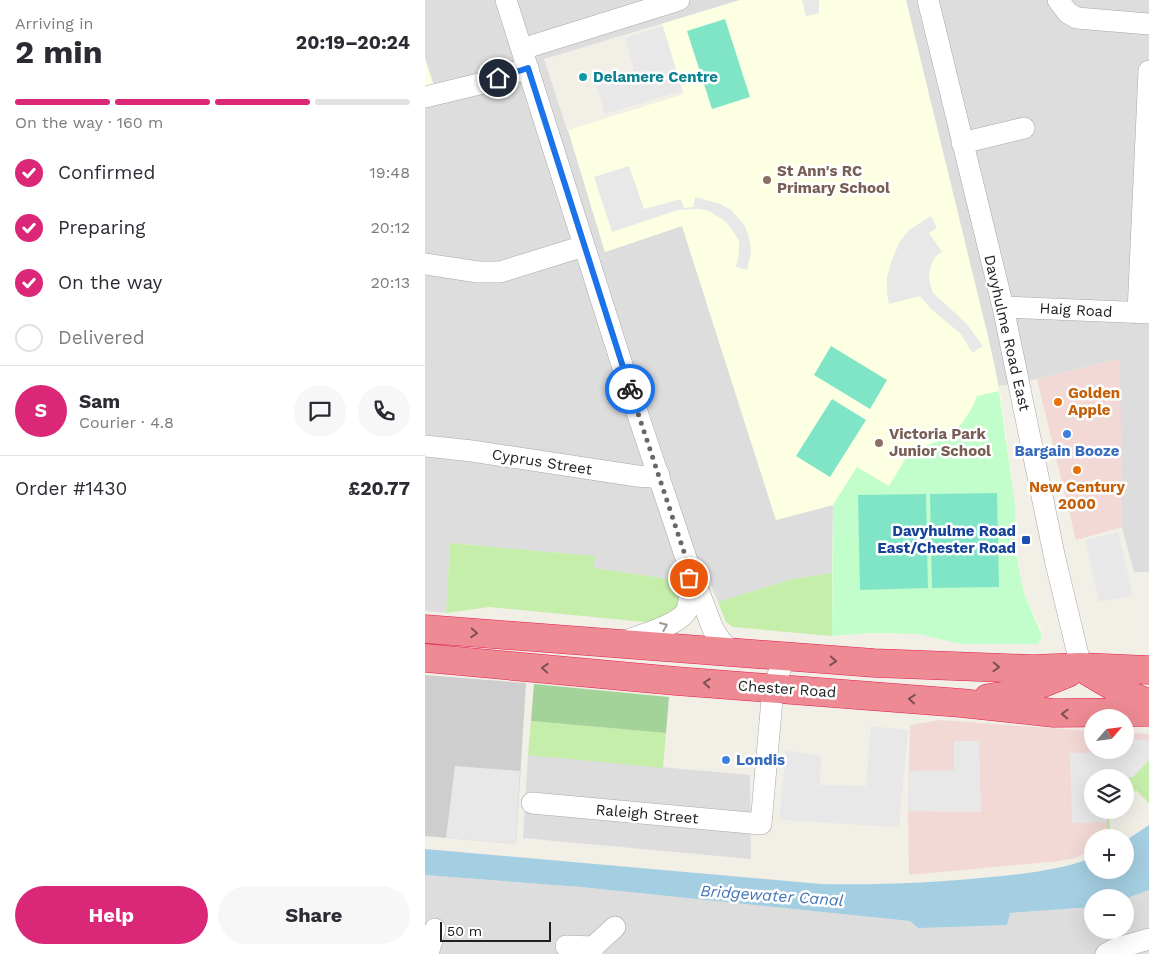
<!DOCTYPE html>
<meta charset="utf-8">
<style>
body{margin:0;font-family:"Work Sans",sans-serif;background:#f7f7f7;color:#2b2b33;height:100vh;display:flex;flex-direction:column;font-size:19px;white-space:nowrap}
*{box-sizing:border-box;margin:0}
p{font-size:16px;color:#7c7c81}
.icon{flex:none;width:28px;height:28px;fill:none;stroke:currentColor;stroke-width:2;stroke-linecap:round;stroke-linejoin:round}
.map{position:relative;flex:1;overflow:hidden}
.side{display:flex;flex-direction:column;background:#fff;width:425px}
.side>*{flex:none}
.needle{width:32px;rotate:62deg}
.tools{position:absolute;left:659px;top:709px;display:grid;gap:10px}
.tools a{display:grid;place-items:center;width:50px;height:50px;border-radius:50%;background:#fff;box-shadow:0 5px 20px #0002;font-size:25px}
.scale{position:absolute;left:15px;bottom:12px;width:111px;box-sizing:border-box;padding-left:5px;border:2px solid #202020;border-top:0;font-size:14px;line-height:18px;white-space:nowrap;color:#202020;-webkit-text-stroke:4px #fff;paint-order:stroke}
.pin{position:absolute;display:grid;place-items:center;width:42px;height:42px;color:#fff;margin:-21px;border:2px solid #fff;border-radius:50%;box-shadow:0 1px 5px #0007}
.courier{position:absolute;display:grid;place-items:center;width:50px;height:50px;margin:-25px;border:4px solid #1a73e8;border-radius:50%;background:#fff;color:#222;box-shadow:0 1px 6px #0007}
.head em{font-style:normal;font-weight:700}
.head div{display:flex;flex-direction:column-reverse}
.head{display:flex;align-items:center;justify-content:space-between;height:85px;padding:0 15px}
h1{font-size:32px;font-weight:700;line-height:38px}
.bar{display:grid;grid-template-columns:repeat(4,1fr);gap:8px 5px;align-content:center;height:60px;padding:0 15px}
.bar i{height:6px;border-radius:4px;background:#e1e1e2}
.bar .current{background:#db2777}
.bar p{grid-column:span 4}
.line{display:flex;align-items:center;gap:12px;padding:0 15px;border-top:1px solid #e1e1e2}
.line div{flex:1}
.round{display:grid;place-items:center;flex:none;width:52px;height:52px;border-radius:26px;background:#f7f7f7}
ol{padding:0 15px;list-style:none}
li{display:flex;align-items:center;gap:15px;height:55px}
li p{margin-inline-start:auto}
li .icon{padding:5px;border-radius:50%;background:#db2777;color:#fff;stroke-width:4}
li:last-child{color:#7c7c81}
li i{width:28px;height:28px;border:2px solid #e1e1e2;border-radius:50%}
.primary-button{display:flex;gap:10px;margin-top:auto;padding:10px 15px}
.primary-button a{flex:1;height:58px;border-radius:30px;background:#db2777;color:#fff;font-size:20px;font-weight:700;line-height:58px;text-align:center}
.primary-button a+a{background:#f7f7f7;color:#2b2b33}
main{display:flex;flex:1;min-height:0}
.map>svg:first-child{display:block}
</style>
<main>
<section class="side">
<div class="head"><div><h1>2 min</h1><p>Arriving in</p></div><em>20:19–20:24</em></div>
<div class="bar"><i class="current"></i><i class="current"></i><i class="current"></i><i></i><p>On the way · 160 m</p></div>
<ol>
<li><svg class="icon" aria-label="check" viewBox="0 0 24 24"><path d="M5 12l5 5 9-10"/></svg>Confirmed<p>19:48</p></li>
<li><svg class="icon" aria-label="check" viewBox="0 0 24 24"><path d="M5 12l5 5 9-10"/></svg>Preparing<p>20:12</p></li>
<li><svg class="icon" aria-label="check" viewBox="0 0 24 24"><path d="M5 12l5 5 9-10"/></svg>On the way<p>20:13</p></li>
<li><i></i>Delivered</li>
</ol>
<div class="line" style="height:90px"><b class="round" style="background:#db2777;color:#fff">S</b><div><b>Sam</b><p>Courier · 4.8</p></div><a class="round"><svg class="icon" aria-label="chat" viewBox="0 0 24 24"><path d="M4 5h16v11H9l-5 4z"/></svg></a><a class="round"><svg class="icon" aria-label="phone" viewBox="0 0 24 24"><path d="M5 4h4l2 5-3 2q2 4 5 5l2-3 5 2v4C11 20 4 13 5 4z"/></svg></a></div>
<div class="line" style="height:65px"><div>Order #1430</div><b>£20.77</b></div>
<div class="primary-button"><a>Help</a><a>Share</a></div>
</section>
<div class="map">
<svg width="724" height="954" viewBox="0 0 724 954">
<rect width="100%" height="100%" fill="#f1efe6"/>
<path fill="#dedddd" d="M0,0H315L119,59L142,130H143L180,252L257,226L351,520L408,505L407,573L367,579L293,602L282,575L257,581L169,568V556L25,543L21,613L0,611Z
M481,0H724V572H709L697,527L694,359L612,379L573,386L563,335Z
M103,755L325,775L326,859L98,838Z
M0,875L156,887L485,921L493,928L585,913L667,907L668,930H700V899L724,890V954H0Z"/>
<path fill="#f3d9d5" d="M695,359L697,527L651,540L612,379Z
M515,720L667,731L668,750H700V733L724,734V760L700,788V778H668V810H682V837L668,838L667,850L650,858L634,861L484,875L483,811L485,725Z"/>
<path fill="#fcffe2" d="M315,0H481L569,363L576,399L590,505V549L599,593L616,630V639L613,643L536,644L493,634L446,633L407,636L408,505L351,520L257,226L180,252L143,130L259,94L237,24Z
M0,58L9,86L0,88Z"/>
<path fill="#cecece" d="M0,675L101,683L91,844L0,836Z"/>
<path fill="#c5eeaa" d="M25,543L170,556L169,568L257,581C256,595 255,612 240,619C234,621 226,621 220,622L64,607L21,613Z
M407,573V636L308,627L301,622L293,602L367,579Z
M106,721L241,733L238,768L103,755Z
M724,760V803L711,790L700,803V778L708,777Z
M682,810H694L684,821L686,837H682Z"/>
<path fill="#a4d399" d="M109,684L244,697L241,733L106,721Z"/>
<path fill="#c2fdcc" d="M574,391L590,505V549L599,593L616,633V639L613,643L610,644H536L493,634L446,633L407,636L408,505L432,467L464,486L485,451C522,439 537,433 552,396Z"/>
<path fill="#80e5c7" d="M300,19L325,97L287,109L262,31Z
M406,346L462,380L445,409L389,375Z
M407,399L441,420L405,477L371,456Z
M572,493L574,587L507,588L505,494Z
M501,494L503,588L435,590L433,495Z"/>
<path fill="#e8e8e8" d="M377,0H394V13L381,16Z
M238,26L257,91L180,114L170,81L209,69L200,38Z
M204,166L219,209L256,199L259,208L268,207L270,197L295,204L306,210L320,226L324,237L326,252L322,270L311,267L314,253V241L308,231L301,222L284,211L274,209L253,210L187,232L169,177Z
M506,216L512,228L504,233L517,252L511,256L506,265L504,275L505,284L508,293L541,323L558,346L547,353L536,334L506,309L495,296L464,304L462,293V277L466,263L474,243L484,230Z
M693,532L708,595L674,602L660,540Z
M446,726L483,730L474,827L354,820L361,750L396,756L395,785L441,786Z
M700,739L721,740L724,743V760L708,777L668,778V810H682V822L647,823L645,753L681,752L682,750H700Z
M529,741H554L556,812L483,811L484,771L529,770Z
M30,766L95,771L91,844L21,838Z"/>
<path fill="#a4cee1" d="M724,825V890L700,899V898H668L667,907L585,913L582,925L493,928L485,921L156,887L0,875V849L396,884C453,885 509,883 566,877C600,874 634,870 667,858L668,870H700V841Z"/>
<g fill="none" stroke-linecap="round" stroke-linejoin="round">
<defs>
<path id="minor" d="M81,0L212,412L262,561L288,629L295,640L308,654
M503,0L578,307L630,559L656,667
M633,0L643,13L652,18L724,24
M97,49L254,0
M0,97L58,83L103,68
M537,143L599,128
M0,264L53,272H75L159,246
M578,307L724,313
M713,313L724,71
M0,446L47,451L212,476L226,477L234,475
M196,642C213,636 254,626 262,610C266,599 264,586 263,575
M107,803L336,824L348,688L360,657
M141,946L168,947
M3,954L10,929
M167,954L168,947L190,927
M681,954L692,948L724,939"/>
<path id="highway" d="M0,629L449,663L608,669L656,667L724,670
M0,658L251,681L536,703L629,713L724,712
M657,668L701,694L724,703
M563,698L591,694L643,673"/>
</defs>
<use href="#minor" stroke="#a7a7a7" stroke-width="22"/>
<use href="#highway" stroke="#e61c4f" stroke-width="29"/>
<use href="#minor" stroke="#fff" stroke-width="21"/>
<use href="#highway" stroke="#ed8a93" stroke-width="28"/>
</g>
<defs><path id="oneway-chevron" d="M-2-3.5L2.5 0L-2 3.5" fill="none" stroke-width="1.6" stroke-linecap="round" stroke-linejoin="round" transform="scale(1.25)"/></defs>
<use stroke="#9b9b9b" href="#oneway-chevron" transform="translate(239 626) rotate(-23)"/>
<g stroke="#7c5054">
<use href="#oneway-chevron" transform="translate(49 633) rotate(4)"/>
<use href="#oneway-chevron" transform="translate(408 661) rotate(4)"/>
<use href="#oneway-chevron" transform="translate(571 667) rotate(2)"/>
<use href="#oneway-chevron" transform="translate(120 668) rotate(-175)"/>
<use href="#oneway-chevron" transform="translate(282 683) rotate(-176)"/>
<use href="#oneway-chevron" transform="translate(487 699) rotate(-175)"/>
<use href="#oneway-chevron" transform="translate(640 714) rotate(-178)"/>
</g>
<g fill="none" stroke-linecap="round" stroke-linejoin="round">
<path stroke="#696865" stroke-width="5" stroke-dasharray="0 9" d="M205,389L258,549L262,561L264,578"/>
<path stroke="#1a73e8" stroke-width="6" d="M73,78L103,68L205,389"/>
</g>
<circle fill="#0f9aa8" stroke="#fff" stroke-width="2" cx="158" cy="77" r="5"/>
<g fill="#8d6e63" stroke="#fff" stroke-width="2">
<circle cx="342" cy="180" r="5"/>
<circle cx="454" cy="443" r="5"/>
</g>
<g fill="#e8710a" stroke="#fff" stroke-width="2">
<circle cx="633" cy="402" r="5"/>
<circle cx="652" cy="470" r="5"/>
</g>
<g fill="#3f7fe0" stroke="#fff" stroke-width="2">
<circle cx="642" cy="434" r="5"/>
<circle cx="301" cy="760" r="5"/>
</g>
<rect fill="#1a4fb4" stroke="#fff" stroke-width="2" x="596" y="535" width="10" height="10" rx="2.5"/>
<g text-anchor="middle" stroke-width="5" stroke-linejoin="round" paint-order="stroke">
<g font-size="15" font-weight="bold" fill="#0d838f" stroke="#fff" text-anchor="start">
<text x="168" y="82">Delamere Centre</text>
</g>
<g font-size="15" font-weight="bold" fill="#785e54" stroke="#fff" text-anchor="start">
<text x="352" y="176">St Ann's RC<tspan x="352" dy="17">Primary School</tspan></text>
<text x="464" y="439">Victoria Park<tspan x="464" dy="17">Junior School</tspan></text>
</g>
<g font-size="15" fill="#202020" stroke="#fff">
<text transform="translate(651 310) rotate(3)" y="5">Haig Road</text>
<text transform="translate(582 333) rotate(77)" y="5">Davyhulme Road East</text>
<text transform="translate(117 462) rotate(9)" y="5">Cyprus Street</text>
<text transform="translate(362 689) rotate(4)" y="5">Chester Road</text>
<text transform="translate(222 814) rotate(5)" y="5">Raleigh Street</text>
</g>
<g font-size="15" font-weight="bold" fill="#c56008" stroke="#fff" text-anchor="start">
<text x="643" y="398">Golden<tspan x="643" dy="17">Apple</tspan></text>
<text x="652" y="492" text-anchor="middle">New Century<tspan x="652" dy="17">2000</tspan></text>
</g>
<g font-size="15" font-weight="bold" fill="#366cbe" stroke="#fff">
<text x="642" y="456">Bargain Booze</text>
<text x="311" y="765" text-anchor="start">Londis</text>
</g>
<g font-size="15" font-weight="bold" fill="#164399" stroke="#fff" text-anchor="end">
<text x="591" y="536">Davyhulme Road<tspan x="591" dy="17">East/Chester Road</tspan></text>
</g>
<g font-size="16" font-style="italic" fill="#4574b7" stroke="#fff">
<text transform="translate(347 895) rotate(4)" y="6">Bridgewater Canal</text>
</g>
</g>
</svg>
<div class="tools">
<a><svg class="needle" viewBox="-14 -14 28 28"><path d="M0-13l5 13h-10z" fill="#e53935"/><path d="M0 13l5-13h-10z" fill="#7c7c81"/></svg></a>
<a><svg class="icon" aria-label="layers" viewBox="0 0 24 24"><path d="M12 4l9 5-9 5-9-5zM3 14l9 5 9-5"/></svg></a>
<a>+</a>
<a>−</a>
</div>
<div class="scale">50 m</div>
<div class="pin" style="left:264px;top:578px;background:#ea580c"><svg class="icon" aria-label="bag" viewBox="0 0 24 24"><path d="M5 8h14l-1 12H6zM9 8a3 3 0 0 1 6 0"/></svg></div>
<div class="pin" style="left:73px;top:78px;background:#1f2937"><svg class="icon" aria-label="home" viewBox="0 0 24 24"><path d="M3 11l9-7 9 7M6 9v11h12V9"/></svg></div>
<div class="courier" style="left:205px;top:389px"><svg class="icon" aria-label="bike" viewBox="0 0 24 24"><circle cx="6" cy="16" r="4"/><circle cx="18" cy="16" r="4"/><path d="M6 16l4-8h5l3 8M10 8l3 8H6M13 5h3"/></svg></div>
</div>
</main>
